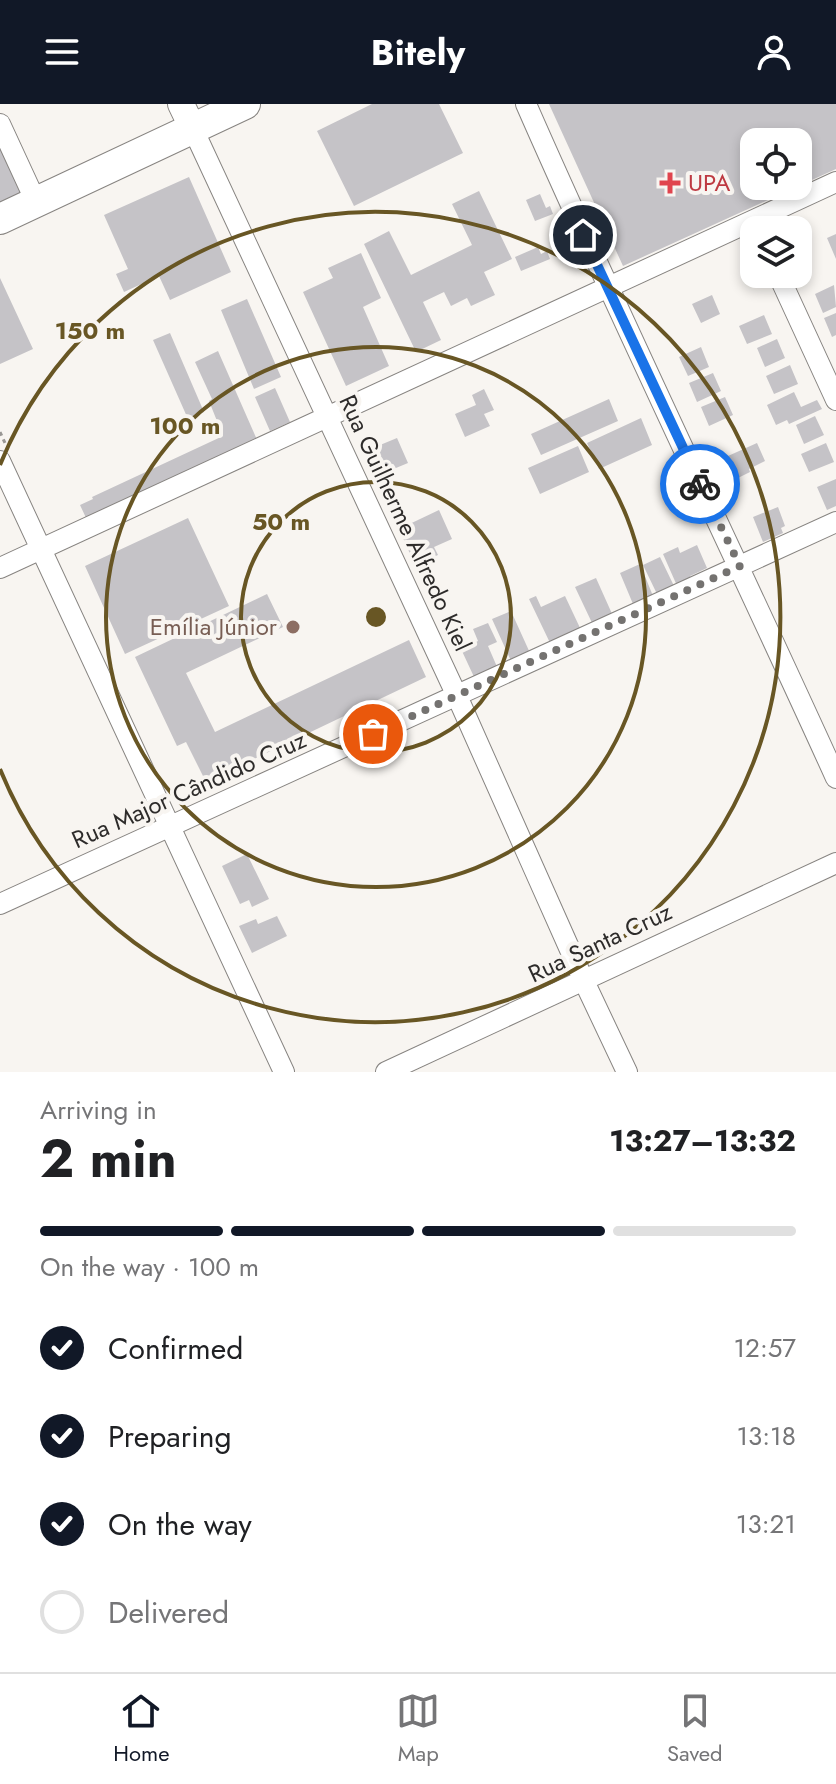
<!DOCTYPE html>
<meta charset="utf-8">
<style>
body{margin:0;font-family:Jost,sans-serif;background:#f6f6f6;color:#202124;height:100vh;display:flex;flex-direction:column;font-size:30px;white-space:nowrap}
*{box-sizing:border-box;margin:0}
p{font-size:26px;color:#757577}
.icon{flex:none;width:44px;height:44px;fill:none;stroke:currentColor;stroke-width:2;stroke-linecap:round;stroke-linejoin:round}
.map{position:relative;height:968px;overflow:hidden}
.panel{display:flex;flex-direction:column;background:#fff;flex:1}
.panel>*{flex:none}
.buttons{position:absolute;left:740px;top:24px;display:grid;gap:16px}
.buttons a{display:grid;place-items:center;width:72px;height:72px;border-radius:16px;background:#fff;box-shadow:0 4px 12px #0003;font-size:40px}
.pin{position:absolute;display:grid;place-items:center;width:68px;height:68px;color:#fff;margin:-34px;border:4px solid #fff;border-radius:50%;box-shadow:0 2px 8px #0007}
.courier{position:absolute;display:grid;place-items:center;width:80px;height:80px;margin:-40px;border:6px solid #1a73e8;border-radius:50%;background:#fff;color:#222;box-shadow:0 2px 10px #0007}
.headline em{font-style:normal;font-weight:700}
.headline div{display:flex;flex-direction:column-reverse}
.headline{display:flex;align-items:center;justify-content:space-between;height:136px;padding:0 40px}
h1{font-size:52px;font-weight:700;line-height:60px}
.bar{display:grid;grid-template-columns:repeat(4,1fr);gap:12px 8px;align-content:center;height:96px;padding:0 40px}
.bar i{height:10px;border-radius:6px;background:#e0e0e0}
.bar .selected{background:#111827}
.bar p{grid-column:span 4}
ol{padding:0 40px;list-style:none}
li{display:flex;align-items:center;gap:24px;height:88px}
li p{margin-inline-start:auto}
li .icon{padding:8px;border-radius:50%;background:#111827;color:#fff;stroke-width:4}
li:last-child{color:#757577}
li i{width:44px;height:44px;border:4px solid #e0e0e0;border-radius:50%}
header{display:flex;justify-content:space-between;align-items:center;height:104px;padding:0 40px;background:#111827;color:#fff;font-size:36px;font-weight:700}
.dock{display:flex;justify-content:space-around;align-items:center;height:112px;border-top:2px solid #e0e0e0;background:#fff;font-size:22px;color:#757577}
.dock a{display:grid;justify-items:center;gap:4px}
.dock .selected{color:#111827}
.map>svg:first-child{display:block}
</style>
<header><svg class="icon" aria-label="menu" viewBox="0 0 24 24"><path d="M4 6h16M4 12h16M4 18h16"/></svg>Bitely<svg class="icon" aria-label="person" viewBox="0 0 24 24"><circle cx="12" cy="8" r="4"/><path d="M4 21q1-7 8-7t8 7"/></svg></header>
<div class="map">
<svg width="836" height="968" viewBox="0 0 836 968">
<rect width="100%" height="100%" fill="#f8f5f1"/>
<path fill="#c5c3c7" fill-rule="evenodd" d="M372,0H439L463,49L354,102L317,27Z
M549,0H836V65L623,162ZM754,38H798V82H754Z
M0,42L25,93L0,105Z
M189,73L231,168L170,196L159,172L124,188L116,170L128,165L104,111Z
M479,87L512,155L484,168L495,191L471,202L467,194L451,202L444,188L423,198L441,236L416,248L364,140L389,127L411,171L472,141L452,100Z
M540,90L546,104L550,102L553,110L535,117L526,96Z
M836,130V155L827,134Z
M538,143L541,150L547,147L550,155L521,167L515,153Z
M361,149L381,194L363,203L389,262L346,282L303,188L333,174L328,164Z
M0,174L33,245L0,260Z
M834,181L836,203L823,209L815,190Z
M712,191L720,210L701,219L692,200Z
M247,195L281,273L254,285L221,206Z
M836,209V231L832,233L824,214Z
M764,211L772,230L747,240L739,222Z
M170,229L204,308L188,315L153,236Z
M777,235L785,254L765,263L757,244Z
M701,243L709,263L688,272L679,253Z
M218,247L258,338L87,416L80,401L93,395L92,393L223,332L209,297L212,295L195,258Z
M790,261L798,280L774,290L766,272Z
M713,269L721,287L697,298L689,279Z
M275,284L290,318L270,327L255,293Z
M484,285L494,306L484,310L490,322L465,333L455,310L476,301L472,291Z
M794,288L801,303L817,296L822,305L789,320L787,316L776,321L767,301Z
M725,293L733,311L709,322L701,303Z
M609,295L618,317L541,351L531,330Z
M815,312L824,331L804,340L796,321Z
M641,314L652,341L599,365L587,339Z
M397,334L408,359L379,371L368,346Z
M757,339L765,357L749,365L750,368L738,374L728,352Z
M826,339L834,358L809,368L801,350Z
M578,342L589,368L540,390L528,364Z
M836,375V402L827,406L817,383Z
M778,403L785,422L781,424L783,429L763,438L753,413Z
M439,406L452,435L434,443L438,451L415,461L399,425Z
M188,414L229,502L125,550L85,462Z
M697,441L707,464L690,472L692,477L678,484L663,450L678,443L680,449Z
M660,453L674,482L657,490L643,461Z
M640,460L653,492L633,500L620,469Z
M596,474L613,512L593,521L575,483Z
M267,490L283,523L186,569L215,628L409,536L426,573L206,678L186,638L177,642L135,553Z
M536,492L541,503L565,492L581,526L551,541L529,495Z
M511,507L530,549L511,557L492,515Z
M488,519L497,538L488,542L498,565L475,575L461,545L478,537L473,525Z
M247,750L269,795L252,803L249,796L240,800L222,762Z
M277,812L287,832L252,849L239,822L256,815L258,820Z"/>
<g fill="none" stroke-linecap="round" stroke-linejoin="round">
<defs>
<path id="minor" d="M526,0C625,226 734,449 836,674
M0,20L36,98
M193,25L457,592L583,875L627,968
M778,170L836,296
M0,357L284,968
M0,464L836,78
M0,800L836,418
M386,968L836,759"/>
<path id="tertiary" d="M181,0L193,25"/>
<path id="secondary" d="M0,115L245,0"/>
</defs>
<use href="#minor" stroke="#878481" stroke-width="22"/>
<use href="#tertiary" stroke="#878481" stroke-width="28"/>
<use href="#secondary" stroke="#878481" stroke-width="32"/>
<path stroke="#999794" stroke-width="3" stroke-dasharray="4 4" stroke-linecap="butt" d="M0,328L5,339"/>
<use href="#minor" stroke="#fff" stroke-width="20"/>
<use href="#tertiary" stroke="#fff" stroke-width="26"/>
<use href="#secondary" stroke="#fff" stroke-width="30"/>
</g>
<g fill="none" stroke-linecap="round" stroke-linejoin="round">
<path stroke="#747270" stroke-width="8" stroke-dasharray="0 14.4" d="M373,630L740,462L700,380"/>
<path stroke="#1a73e8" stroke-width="10" d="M583,131L700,380"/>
</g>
<g fill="none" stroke="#685624" stroke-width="4">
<circle cx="376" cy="513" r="135"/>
<circle cx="376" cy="513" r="270"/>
<path d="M0 361A405 405 0 1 1 0 665"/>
</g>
<path fill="#e0444e" stroke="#f8f5f1" stroke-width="3" d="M666 67h8v8h8v8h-8v8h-8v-8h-8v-8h8z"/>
<circle fill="#8d6e63" stroke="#f8f5f1" stroke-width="3" cx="293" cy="523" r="8"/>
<g text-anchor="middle" stroke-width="8" stroke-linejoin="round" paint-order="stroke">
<g font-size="24" fill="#be3a42" stroke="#f8f5f1" text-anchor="start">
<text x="688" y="87">UPA</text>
</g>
<g font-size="24" fill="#2d2b2a" stroke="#f8f5f1">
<text transform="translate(405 419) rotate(65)" y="8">Rua Guilherme Alfredo Kiel</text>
<text transform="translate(189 686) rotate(-24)" y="8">Rua Major Cândido Cruz</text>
<text transform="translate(600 839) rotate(-25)" y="8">Rua Santa Cruz</text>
</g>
<g font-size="24" fill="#785e54" stroke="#f8f5f1" text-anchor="end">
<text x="277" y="531">Emília Júnior</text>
</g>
</g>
<circle cx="376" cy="513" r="12" fill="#685624" stroke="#f8f5f1" stroke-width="4"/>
<g font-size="24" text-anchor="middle" font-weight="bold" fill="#685624" stroke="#f8f5f1" stroke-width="8" stroke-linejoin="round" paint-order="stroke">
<text x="90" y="235">150 m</text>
<text x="185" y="330">100 m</text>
<text x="281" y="426">50 m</text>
</g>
</svg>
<div class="buttons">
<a><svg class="icon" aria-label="locate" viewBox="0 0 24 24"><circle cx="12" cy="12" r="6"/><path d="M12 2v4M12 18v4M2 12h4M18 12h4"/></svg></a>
<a><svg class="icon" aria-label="layers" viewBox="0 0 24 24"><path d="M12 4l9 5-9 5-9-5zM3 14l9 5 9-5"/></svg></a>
</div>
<div class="pin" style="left:373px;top:630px;background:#ea580c"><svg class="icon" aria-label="bag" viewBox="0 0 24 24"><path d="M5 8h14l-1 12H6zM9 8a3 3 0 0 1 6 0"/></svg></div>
<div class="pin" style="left:583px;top:131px;background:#1f2937"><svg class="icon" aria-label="home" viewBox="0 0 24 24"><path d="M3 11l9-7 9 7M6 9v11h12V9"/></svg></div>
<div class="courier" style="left:700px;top:380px"><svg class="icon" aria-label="bike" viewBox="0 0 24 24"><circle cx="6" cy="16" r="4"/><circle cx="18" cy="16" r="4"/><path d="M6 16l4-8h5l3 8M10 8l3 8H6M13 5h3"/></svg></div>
</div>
<section class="panel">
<div class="headline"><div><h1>2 min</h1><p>Arriving in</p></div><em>13:27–13:32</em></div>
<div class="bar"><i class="selected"></i><i class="selected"></i><i class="selected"></i><i></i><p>On the way · 100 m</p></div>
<ol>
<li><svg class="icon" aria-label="check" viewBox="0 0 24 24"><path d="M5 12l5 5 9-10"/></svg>Confirmed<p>12:57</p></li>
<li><svg class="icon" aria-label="check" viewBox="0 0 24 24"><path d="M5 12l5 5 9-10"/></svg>Preparing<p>13:18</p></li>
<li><svg class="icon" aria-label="check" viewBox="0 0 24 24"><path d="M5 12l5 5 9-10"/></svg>On the way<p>13:21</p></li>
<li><i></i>Delivered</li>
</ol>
</section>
<nav class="dock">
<a class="selected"><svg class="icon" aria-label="home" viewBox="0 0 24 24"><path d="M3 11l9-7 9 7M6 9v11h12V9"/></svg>Home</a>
<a><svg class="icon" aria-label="map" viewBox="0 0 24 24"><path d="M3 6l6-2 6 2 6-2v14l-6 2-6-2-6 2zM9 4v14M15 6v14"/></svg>Map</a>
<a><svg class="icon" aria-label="saved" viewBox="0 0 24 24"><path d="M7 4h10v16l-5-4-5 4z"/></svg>Saved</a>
</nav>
